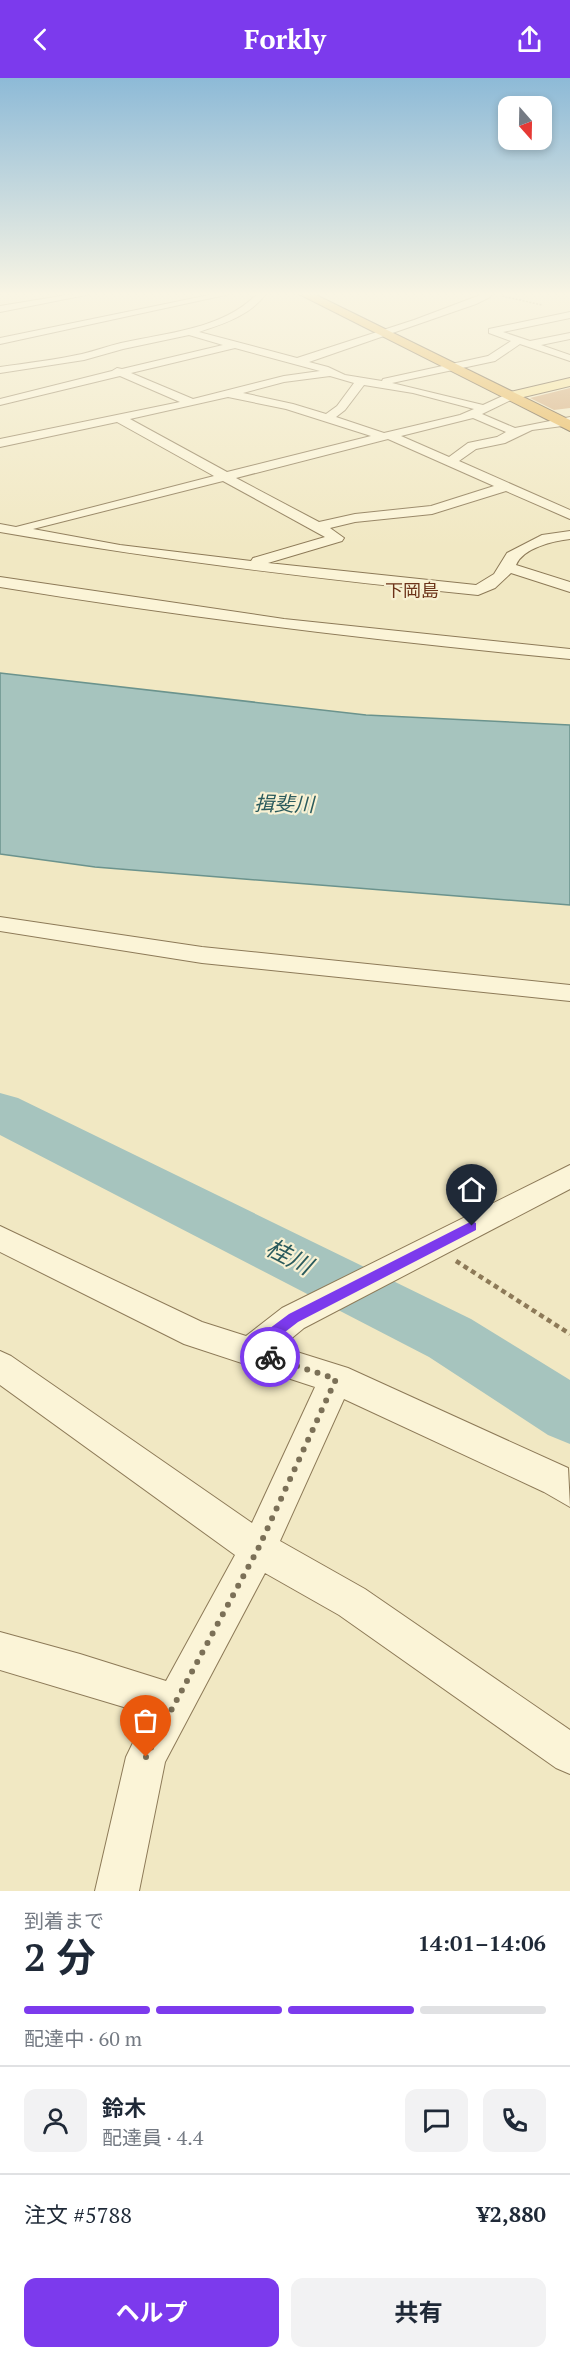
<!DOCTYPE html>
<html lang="ja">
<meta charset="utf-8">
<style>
body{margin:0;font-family:"PT Serif","Noto Sans JP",serif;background:#f2f2f3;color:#1f2937;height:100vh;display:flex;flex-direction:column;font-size:22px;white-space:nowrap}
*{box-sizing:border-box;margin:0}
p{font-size:20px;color:#747a83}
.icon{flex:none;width:33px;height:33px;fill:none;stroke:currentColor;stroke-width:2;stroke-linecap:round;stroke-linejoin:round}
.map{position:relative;height:1813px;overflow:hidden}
.details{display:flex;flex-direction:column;background:#fff;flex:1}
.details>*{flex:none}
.needle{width:39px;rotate:160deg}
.tools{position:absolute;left:498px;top:18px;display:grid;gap:12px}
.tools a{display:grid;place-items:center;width:54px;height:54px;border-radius:12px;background:#fff;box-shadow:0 3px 9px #0003;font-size:30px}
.pin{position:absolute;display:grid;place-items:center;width:51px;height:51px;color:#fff;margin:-62px -26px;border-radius:50% 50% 50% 0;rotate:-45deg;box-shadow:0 0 6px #0007}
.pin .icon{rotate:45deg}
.courier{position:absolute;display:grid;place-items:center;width:60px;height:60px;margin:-30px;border:4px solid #7c3aed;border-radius:50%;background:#fff;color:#222;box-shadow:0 2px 8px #0007}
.summary em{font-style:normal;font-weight:700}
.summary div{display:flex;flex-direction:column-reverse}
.summary{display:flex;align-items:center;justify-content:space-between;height:102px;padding:0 24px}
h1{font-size:39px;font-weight:700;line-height:45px}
.bar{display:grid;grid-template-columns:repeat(4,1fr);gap:9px 6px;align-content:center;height:72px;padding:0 24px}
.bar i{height:8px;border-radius:4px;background:#e0e1e3}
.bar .on{background:#7c3aed}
.bar p{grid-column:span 4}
.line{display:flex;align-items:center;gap:15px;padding:0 24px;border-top:2px solid #e0e1e3}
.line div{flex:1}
.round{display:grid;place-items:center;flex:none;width:63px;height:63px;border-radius:12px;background:#f2f2f3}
.button{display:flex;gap:12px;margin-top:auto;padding:12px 24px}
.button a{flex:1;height:69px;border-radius:12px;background:#7c3aed;color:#fff;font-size:24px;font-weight:700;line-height:69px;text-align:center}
.button a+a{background:#f2f2f3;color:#1f2937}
header{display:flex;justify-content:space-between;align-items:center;height:78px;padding:0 24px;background:#7c3aed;color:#fff;font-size:27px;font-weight:700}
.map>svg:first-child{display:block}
</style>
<header><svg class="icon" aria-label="back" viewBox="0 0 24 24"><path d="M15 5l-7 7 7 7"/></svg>Forkly<svg class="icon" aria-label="share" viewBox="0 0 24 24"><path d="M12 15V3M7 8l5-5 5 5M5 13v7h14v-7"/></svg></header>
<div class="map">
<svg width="570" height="1813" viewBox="0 0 570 1813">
<rect width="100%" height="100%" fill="#f1e8c3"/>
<path fill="#a6c4be" stroke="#6b938d" stroke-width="1.5" d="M0,595L366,637L570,647V827L95,789L0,776Z"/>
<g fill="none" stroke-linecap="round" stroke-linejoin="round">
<path fill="#a6c4be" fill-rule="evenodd" d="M0,1015L18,1020L471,1241L570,1302V1366L548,1357L429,1279L0,1057Z"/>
</g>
<path fill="#d2a676" d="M570,310V330L554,332L530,320Z"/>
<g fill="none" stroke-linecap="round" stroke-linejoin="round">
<defs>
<path id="minor" d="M73,216H91L0,234V228Z
M214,216H230L0,266V260Z
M257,216H266C249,238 225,245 199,254L297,280L414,242L483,216H491L490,219L476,226L309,284L328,289L345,297L382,303L383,301L488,278L511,263L489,255V251L570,234V240L503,254L530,263L570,255V261L541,267L570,277V283L520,266L495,283L392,305L483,327L507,316H515V320L482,336L515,350L570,339V347L532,352L505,365L476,371L459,383L570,432V441L506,413L432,436L355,444L330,450L344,460L342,463L268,485L476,507L494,496L507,475L542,457L570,453V461C553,463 523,470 516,487L570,504V514L511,495L495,510L478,517C318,501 159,482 0,454V446L16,449L214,398L117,344L0,369V361L180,324L120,298L0,327V321L112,293L117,290L122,291L223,267L189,257L123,271L84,282L0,295V289C27,285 55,282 82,276C95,273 108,268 121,265C166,255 224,251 257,216ZM235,270L320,293L284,298L193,321L131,295ZM330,298L354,305L337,328L326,336L293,326L243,315L284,304ZM364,307L413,315L474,331L460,337L384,355L336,339L345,332ZM228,319L286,331L371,358L227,394L130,341ZM473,340L506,354L497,359L468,365L449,379L401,358ZM388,361L494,408L431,428L355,436L319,444L236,400ZM223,403L325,459L253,480L251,483L120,467L33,451Z
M0,499L284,541L570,571V581C379,563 189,540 0,509Z
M0,839L202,869L570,907V923L202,885L0,853Z
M570,1087V1111L304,1250L281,1269L348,1290L568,1390L570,1429L544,1414L344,1321L280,1463L365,1511L570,1652V1696L556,1690L339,1537L265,1495L165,1684L139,1813H95L126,1679L147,1636L0,1592V1554L80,1576L166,1603L235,1477L0,1307V1273L11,1278L252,1445L315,1309L184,1266L0,1174V1148L202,1244L246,1258L282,1230Z"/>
<path id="major" d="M570,300V308L511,322L504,318L506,315Z"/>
<path id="highway" d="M299,216H314L570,342V353Z"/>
</defs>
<use href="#minor" stroke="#8d7a58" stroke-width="2"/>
<use href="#major" stroke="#5b472d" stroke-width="2"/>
<use href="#highway" stroke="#5b472d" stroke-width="2"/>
<path stroke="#8d7a58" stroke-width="1.5" stroke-dasharray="2 1.5" stroke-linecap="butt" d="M502,218L542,227"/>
<path stroke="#8d7a58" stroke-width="4.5" stroke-dasharray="5 4" stroke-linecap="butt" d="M456,1183L570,1256"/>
<use href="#minor" fill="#fbf4d7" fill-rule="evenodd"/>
<use href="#major" fill="#f7e398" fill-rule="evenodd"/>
<use href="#highway" fill="#e7b24e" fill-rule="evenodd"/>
</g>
<linearGradient id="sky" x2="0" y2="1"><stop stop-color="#8dbad7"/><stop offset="0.46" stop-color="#f9f5e4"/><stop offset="1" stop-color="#f9f5e4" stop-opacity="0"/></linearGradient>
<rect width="570" height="470" fill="url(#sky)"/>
<path fill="#7c3aed" d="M472,1143L476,1145V1152L298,1244L263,1271L275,1275L276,1279L275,1283L270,1285L246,1277L244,1273L246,1268L289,1236Z"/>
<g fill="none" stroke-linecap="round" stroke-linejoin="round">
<path stroke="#7b7057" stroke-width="6" stroke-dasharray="0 10.8" d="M146,1679L258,1471L336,1301L270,1279"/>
</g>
<g text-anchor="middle" stroke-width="4.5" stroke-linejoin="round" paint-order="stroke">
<g font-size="18" fill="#6c3319" stroke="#f8f1d3">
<text x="412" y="519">下岡島</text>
</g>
<g font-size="20" font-style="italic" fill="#2b5b5d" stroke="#f8f1d3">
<text transform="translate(284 726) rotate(1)" y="7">揖斐川</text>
</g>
<g font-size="24" font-style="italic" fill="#2b5b5d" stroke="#f8f1d3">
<text transform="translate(289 1179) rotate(27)" y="8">桂川</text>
</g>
</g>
</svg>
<div class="tools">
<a><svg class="needle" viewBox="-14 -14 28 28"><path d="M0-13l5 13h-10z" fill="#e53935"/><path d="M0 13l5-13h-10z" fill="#747a83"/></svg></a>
</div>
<div class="pin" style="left:146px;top:1679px;background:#ea580c"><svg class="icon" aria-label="bag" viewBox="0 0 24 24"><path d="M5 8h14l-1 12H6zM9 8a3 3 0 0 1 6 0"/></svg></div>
<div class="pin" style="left:472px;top:1148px;background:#1f2937"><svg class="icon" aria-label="home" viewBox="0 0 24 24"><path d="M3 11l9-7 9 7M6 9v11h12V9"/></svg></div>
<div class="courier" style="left:270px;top:1279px"><svg class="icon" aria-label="bike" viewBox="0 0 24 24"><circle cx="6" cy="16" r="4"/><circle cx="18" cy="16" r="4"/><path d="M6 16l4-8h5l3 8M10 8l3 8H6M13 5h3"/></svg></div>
</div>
<section class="details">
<div class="summary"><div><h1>2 分</h1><p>到着まで</p></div><em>14:01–14:06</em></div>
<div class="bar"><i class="on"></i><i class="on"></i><i class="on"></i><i></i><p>配達中 · 60 m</p></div>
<div class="line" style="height:108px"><a class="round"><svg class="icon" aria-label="person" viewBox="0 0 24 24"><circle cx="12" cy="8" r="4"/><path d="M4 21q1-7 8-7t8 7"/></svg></a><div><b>鈴木</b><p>配達員 · 4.4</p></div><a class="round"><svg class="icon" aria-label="chat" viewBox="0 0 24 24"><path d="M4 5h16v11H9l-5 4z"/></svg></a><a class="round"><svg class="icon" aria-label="phone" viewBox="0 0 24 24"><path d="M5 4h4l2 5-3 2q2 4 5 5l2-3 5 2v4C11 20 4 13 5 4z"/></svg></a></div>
<div class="line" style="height:78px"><div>注文 #5788</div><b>¥2,880</b></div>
<div class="button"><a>ヘルプ</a><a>共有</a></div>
</section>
